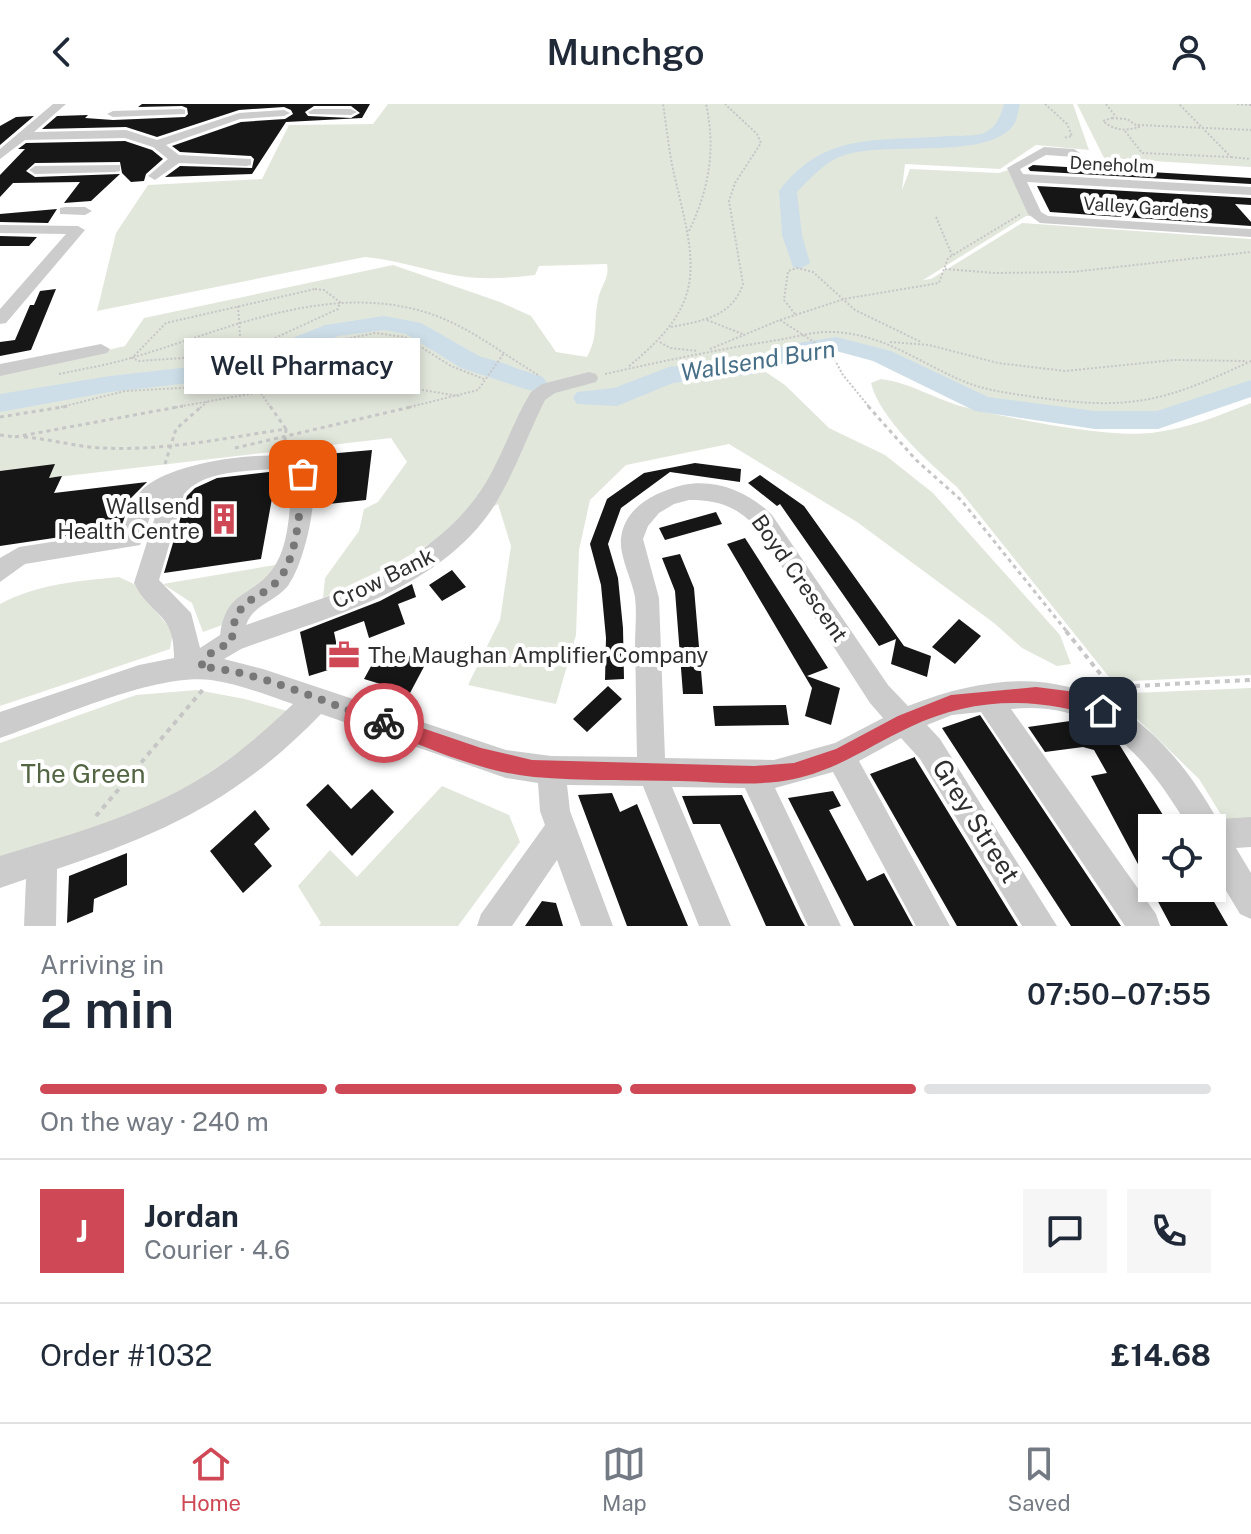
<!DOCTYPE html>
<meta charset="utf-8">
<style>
body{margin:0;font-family:"Public Sans",sans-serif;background:#f6f6f7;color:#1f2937;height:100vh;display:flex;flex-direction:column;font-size:30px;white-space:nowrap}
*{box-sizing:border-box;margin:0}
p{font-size:26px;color:#747a83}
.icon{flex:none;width:44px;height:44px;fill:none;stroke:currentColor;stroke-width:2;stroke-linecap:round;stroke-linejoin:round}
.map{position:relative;height:822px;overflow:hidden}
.sheet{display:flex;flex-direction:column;background:#fff;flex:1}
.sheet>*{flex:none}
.buttons{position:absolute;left:1138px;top:710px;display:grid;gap:16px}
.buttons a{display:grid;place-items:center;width:88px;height:88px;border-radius:0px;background:#fff;box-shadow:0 4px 12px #0003;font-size:40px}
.pin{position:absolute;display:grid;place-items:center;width:68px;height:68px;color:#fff;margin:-34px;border-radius:16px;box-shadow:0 4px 12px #0006}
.courier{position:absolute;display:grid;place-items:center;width:80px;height:80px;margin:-40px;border:6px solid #cf4855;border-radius:50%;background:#fff;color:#222;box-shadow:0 2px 10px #0007}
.bubble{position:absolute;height:56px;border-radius:0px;background:#fff;box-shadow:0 4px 12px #0003;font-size:26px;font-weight:600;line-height:56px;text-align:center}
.summary em{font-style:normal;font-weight:600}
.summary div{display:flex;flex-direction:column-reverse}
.summary{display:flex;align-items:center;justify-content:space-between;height:136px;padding:0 40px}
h1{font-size:52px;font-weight:600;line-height:60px}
.bar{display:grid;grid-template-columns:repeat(4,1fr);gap:12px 8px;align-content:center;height:96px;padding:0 40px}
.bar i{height:10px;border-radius:6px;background:#e0e1e3}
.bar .current{background:#cf4855}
.bar p{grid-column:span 4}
.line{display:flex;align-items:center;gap:20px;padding:0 40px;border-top:2px solid #e0e1e3}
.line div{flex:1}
.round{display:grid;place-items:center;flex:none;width:84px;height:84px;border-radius:0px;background:#f6f6f7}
header{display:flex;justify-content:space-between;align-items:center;height:104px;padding:0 40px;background:#fff;font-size:36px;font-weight:600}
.menu{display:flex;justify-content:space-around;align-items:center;height:112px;border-top:2px solid #e0e1e3;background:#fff;font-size:22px;color:#747a83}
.menu a{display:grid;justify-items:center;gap:4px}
.menu .current{color:#cf4855}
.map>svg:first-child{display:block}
</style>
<header><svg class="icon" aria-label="back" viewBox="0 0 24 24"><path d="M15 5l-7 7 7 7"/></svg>Munchgo<svg class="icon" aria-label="person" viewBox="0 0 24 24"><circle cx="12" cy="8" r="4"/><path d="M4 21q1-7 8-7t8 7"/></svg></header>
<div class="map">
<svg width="1251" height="822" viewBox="0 0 1251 822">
<rect width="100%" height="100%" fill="#fff"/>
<path fill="#e2e7dc" d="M388,0H1073L1089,46L1036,41L1000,65L905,60L902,86L910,65L999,69L1008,66L1031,112H1026L923,176L931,175L1022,119L1251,135V276L1236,287L1165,308L1116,313L1005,301L974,294L901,255L856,239L824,237L748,256L785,281L829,324L885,351L933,389L1060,531L1071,560L1057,562L1022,544L994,519L857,418L729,340L626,361L590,396L579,446L576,531L556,600L468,581L500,516L511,442L498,400L398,458L323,494L325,474L359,427L364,405L378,398L407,358L391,334L49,374L0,367V271L125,242L144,214L393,161L500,198L531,212L556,248L587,253C599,231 593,219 598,196C600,182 610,175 607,160L539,162L535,171C510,174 484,176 459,172C427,167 398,156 365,153L97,207L116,129L148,81L262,75L289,21L373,20Z
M1077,0H1251V63L1104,54Z
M881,275C912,279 938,297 968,304C1014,315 1106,334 1151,329C1186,325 1218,312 1251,299V571L1113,578L957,383C930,360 879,314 871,279Z
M281,460L225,520L203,528L192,499L163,480Z
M119,473L134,480L173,528L170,545L0,602V500C37,480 78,477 119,473Z
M1251,584V716L1225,717L1199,675L1125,603L1133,589Z
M197,586L245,595L287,607V614L172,695L0,757V639L136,591Z
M442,682L509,711L520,738L458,822H319L321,819L298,782L330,746L357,773Z"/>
<path fill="#cddee8" d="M486,254L509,261L537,276L531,282L495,275L470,258Z"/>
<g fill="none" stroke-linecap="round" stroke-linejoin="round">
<path fill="#cddee8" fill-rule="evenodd" d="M1004,0H1020C1018,7 1017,18 1012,23C984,56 888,37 845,51C825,57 812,73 797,88L802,131L810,159L800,165L793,163L782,131L779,87C825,26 880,38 947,32C958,31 974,33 984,29C997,23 1000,13 1004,0Z
M384,212L421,219L479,252L543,273L547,279L543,285L534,287L525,285L461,264L406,230L384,226L338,232L269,265L234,274L110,288L0,308V290L110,272L234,258L325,221Z
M836,233L891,247L988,293L1095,307H1157L1251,276V293L1158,325H1095L975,307L873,257L836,247L792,256L754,270L673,279L617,302L577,300L573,294L577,288L614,284L669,263L750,255L786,241Z"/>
</g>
<path fill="#161616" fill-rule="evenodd" d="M142,0H370L362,14L286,18L252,70L165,73L180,62L252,64L254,55L251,52L180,48L172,42L241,18L285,15L293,10L291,6L284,3L239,6L157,33L126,23L42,25L57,12L88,11L85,14L113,16L185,13L188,10L187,4L182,2L138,3ZM314,2H351L360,9L351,14L308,12L305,8Z
M34,12L0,41V22L16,13Z
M125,37L152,46L163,55L146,70L144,77L131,78L122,69L120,58L35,59L26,67L35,73L120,70L91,97L64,99L80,78L13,79L0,93V71L25,45H18L26,39Z
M1033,61L1251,74V80L1030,67L1028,64Z
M1037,82L1251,94V101L1235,100L1251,118V122L1050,108Z
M57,105L48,119L0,118V110Z
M0,132L37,133L29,142H0Z
M56,185L31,246L0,252V238L15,236L30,201H34L40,187Z
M372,346L366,396L319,401L327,350Z
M695,359L741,365L740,378L670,368L621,404L608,440L618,474L623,524L624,575L605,576L606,534L601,481L590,440L607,395L644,369Z
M55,360L49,374L62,372L54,389L147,378L131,394L121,424L0,442V367Z
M277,367L261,455L164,469L187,392L195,384L217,374Z
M760,371L804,402L904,542L931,552L927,573L891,560L896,535L879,542L780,400L777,402L748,379Z
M716,408L722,420L665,436L659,424Z
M745,434L828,564L807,572L840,584L831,621L805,612L812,584L727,440Z
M680,450L694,484L703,590H683L675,487L662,454Z
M452,466L466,483L442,497L429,481Z
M412,480L416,493L398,500L405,520L369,534L364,517L334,528L341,562L309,572L300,528L380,497Z
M959,515L981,532L955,560L932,543Z
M381,544L427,557L410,589L364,575Z
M608,582L622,595L587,628L573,615Z
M786,601L789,621L715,622L713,602Z
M980,611L1121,822H1071L942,624Z
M1070,617L1094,623L1119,640L1171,724H1152V784H1206L1228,822H1171L1091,672L1107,669L1094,646L1083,643L1045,648L1028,623Z
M915,653V654L1018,822H957L870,670Z
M328,680L351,705L372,685L394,708L352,752L306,701Z
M833,687L841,702L829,706L867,777L884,769L913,822H854L788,694Z
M612,689L620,708L637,700L688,822H627L578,691Z
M742,691L801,815L805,822H766L720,720H693L682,692Z
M255,706L270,725L254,740L272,762L243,789L210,747Z
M127,749V781L94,795L93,808L67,819L69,772Z
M542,797L556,799L563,822H525Z"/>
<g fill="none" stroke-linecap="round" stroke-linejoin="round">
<path stroke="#c6c6c6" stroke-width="2" stroke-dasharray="2 2" stroke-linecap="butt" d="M1045,0L1067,20L1072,32L1063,34
M1106,0L1116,13
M1237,0L1251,1
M1112,14L1127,15L1139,23C1125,27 1115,27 1103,17Z
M1138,21L1251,26
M1125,27L1142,49L1231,53L1179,0
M1231,53L1251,55
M936,113L952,151
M689,127C709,85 716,46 706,0
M945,165L995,169L1072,168L1251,148
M315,185L324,186L340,198L338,205L240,250L139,257L132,254L166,219Z
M238,202L243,275L260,288L271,304
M795,210L784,196L788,167L797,164L813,168L855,206L921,238
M707,216L745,231
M780,216L831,249L843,271L870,304
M671,223C702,217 732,213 743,180L729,97L735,79L761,39L757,30L725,0
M660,238L670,244L698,247
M890,238L929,241L998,259L1065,267L1174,256L1247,257
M710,245L780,216L844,195L939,179L948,154L1021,110
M629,262C708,198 696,163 675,74C669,50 667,25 663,0
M59,270C83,265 107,261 131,254C227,226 327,177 428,209C469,222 504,251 540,272
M605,270C663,257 720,245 778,236C796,233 815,227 833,228C884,230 918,258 963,277C986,287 1010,289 1034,293C1130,307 1164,298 1251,257
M57,304L125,287L198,283L243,275L315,241L375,229L405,233L451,262L484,275
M172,304L260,288L319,264L344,260H373L396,278L410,284L459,292
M200,304L207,298
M406,304L478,286L504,249"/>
<path stroke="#c6c6c6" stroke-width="3" stroke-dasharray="4 4" stroke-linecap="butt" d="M270,302L286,325
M868,302L916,356L961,396L1068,529
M0,313L69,302
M0,331L16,333
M15,333L183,302
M24,333C51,335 76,343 103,344C164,347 226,334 286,325L284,346
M235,344L415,302
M165,360L176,325L202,302"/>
<path stroke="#c6c6c6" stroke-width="4" stroke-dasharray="5 5" stroke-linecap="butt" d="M1066,527L1118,592
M1118,592L1133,582L1251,576
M96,712L205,583"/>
<path fill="#ccc" fill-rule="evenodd" d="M53,0H66L34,28L126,26L157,36L239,9L284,6L290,9L284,12L240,15L166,41L179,51L251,55V61L246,62L179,59L155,76L148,72L168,55L153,43L125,34L25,36L0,55V45Z
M181,5L185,6V10L113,13L107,10L113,7Z
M314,5H351L357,8L351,11L310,10L308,8Z
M1044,43L1074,45L1080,49L1074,53L1046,51L1020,65L1023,70L1251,83V91L1027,78L1041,108L1048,112L1251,125V133L1040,119L1028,110L1007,64Z
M120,61V67L115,68L35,70L29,66L35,62Z
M65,103H85L92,107L85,111L60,110V104Z
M0,121L78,122L85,126L6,219L0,220V205L66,130L0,129Z
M101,240L110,245L107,249L0,272V260Z
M589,268L596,270L598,274L596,278L555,289L545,296C527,332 514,371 492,405C437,487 328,513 241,545L224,555L263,565L506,646L551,652L637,653C636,616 636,579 635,542C635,526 637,509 635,493C632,475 619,452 621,434C625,402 656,388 683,381C716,374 749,388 772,411L888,581L908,602C1049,546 1143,585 1217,715L1251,713V743L1236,744L1251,769V815L1240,810L1212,763V724H1189C1146,653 1101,596 1011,605L1156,810L1160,822H1125L981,608L952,611L927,621L940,635L1057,822H1022L920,655L901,634L859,657L950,822H916L833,668L775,684L841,822H808L745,684L672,683L731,822H699L643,682L567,681L570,707L613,822H581L557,756L512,822H477L481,810L545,721L540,707L538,679L506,674L321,610C241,693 166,729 57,765L56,822H24L26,775L0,784V752C65,732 132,714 191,680C229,658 262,630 293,600C267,591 239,580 211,576C154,569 56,615 0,634V608L139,561L174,554C175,508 151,513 134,479L161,394L154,402L140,441L25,460L0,478V454L19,443L123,427C129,412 133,393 145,383C175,357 271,344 308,356C323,382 305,460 287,483C274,498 253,501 246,521C328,492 419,468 474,396C499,364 510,322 531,288L542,280ZM282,364L292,367L293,370C289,399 291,441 272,466C251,494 226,485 220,531L200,544L191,509L159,476L184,390C206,364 251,368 282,364ZM689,396C718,396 736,402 756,423L870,599L883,614L835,639L774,656L665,654L659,494L643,435L648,422L659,409L674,400Z"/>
</g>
<path fill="#cf4855" d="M1036,583L1068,587L1109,602L1111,607L1103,615C1039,592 972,593 910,623C871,641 837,666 794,675C758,683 717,678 680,677C631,676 582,677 534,673C482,668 427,644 378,624L376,619L384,611L481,644L532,656L754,662L794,659L836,645L898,612L951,591Z"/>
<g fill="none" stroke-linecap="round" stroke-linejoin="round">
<path stroke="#787878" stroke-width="8" stroke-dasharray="0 14.4" d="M303,370C300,399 299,435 287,462C270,501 233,484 232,537L211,549L200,563C255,565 330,601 384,619"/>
</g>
<defs>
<symbol id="building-bare" viewBox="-9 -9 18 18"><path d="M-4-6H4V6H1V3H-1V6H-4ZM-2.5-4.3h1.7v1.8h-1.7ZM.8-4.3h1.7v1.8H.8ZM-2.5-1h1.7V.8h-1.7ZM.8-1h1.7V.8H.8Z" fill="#cf4855" stroke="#fff" stroke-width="2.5" paint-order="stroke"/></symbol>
<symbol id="office-bare" viewBox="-9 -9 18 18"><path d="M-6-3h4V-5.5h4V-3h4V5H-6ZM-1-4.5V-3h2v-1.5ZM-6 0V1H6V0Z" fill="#cf4855" stroke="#fff" stroke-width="2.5" paint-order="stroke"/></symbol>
</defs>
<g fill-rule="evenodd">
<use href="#building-bare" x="202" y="393" width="44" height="44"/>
<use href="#office-bare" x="322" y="529" width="44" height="44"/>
</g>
<g text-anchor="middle" stroke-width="8" stroke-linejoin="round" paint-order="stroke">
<g font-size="18" fill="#2f2f2f" stroke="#fff">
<text transform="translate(1112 61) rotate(3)" y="6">Deneholm</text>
<text transform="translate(1146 104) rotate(4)" y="6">Valley Gardens</text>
</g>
<g font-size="22" fill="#2f2f2f" stroke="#fff" text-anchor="end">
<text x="200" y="410">Wallsend<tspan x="200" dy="25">Health Centre</tspan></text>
<text x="368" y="559" text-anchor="start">The Maughan Amplifier Company</text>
</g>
<g font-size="22" fill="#2f2f2f" stroke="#fff">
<text transform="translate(383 474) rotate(-26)" y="8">Crow Bank</text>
<text transform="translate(800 474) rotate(55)" y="8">Boyd Crescent</text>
</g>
<g font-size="24" font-style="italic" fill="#476f87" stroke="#fff">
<text transform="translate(758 257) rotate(-9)" y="8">Wallsend Burn</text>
</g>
<g font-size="26" fill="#536542" stroke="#fff">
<text x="83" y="679">The Green</text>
</g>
<g font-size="26" fill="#2f2f2f" stroke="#fff">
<text transform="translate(976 717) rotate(58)" y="9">Grey Street</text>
</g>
</g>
</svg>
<div class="buttons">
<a><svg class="icon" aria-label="locate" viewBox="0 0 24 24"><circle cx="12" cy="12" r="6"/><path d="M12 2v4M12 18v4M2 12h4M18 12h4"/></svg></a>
</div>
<div class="pin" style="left:303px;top:370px;background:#ea580c"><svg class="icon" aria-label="bag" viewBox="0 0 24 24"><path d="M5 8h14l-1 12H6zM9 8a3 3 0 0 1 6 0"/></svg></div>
<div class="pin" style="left:1103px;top:607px;background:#1f2937"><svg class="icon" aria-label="home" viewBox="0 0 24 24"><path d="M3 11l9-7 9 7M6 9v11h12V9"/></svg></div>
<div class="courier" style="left:384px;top:619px"><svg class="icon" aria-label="bike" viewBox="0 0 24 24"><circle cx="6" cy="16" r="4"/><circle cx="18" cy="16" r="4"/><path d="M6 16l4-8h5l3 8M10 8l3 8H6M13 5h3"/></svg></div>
<div class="bubble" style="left:184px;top:234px;width:236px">Well Pharmacy</div>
</div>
<section class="sheet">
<div class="summary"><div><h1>2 min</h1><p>Arriving in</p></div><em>07:50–07:55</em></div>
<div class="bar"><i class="current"></i><i class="current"></i><i class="current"></i><i></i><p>On the way · 240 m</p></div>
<div class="line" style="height:144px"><b class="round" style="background:#cf4855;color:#fff">J</b><div><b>Jordan</b><p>Courier · 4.6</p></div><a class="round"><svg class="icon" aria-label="chat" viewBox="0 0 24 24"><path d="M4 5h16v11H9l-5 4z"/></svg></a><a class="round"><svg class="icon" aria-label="phone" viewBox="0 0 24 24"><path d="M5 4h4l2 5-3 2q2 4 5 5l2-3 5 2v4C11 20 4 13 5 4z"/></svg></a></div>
<div class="line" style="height:104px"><div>Order #1032</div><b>£14.68</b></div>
</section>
<nav class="menu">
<a class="current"><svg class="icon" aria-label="home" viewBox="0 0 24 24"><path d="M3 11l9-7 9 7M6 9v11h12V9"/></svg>Home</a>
<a><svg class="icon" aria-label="map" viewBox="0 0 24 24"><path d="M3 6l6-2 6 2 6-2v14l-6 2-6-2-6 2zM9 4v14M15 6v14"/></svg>Map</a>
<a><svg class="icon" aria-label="saved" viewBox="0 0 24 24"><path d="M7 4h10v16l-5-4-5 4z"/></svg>Saved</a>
</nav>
